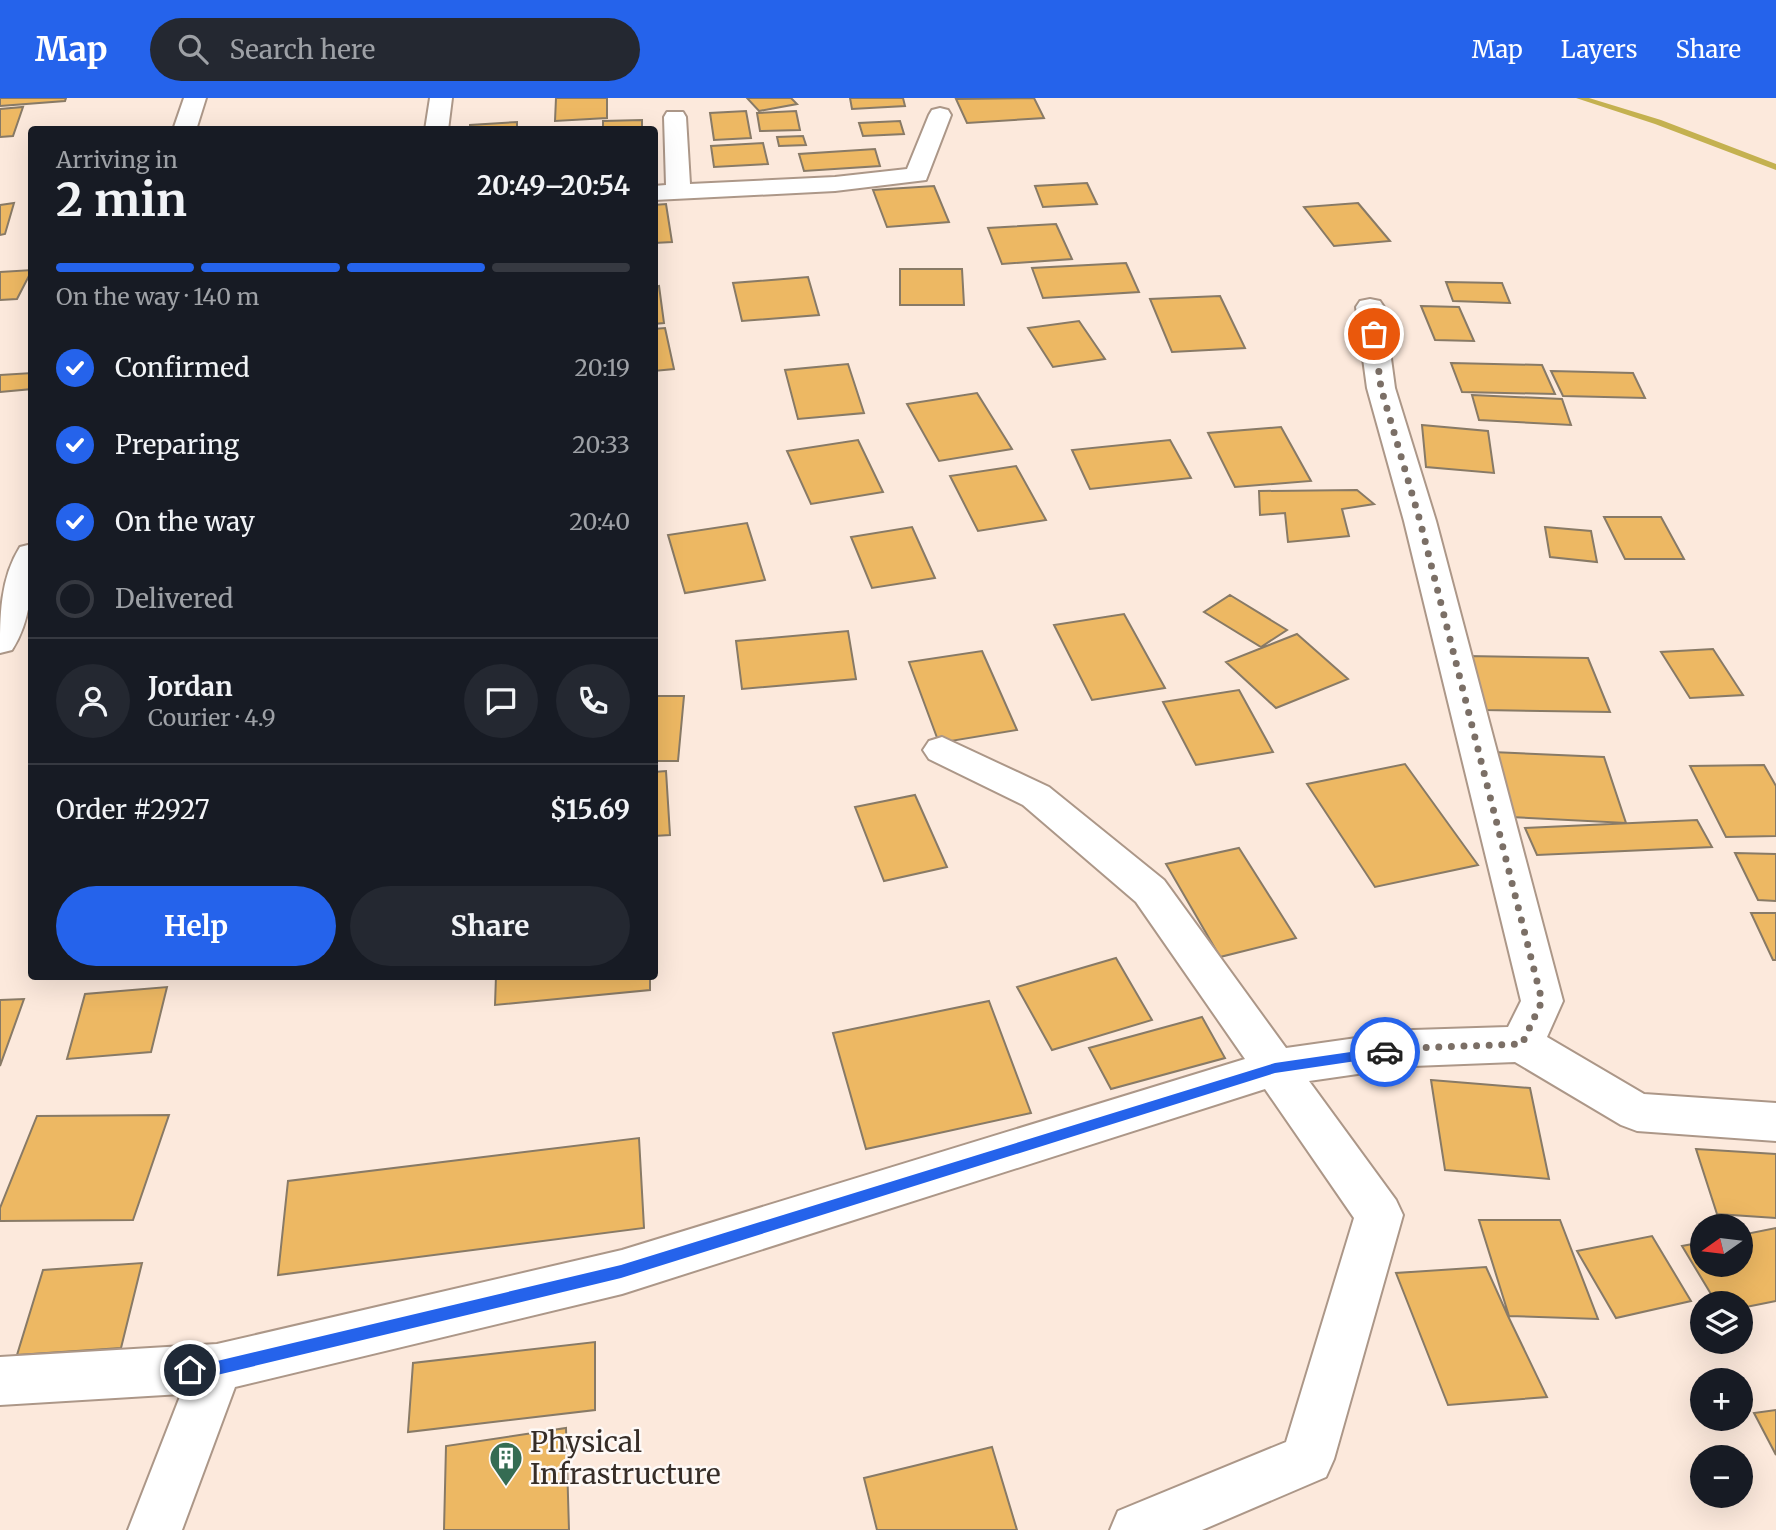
<!DOCTYPE html>
<meta charset="utf-8">
<style>
body{margin:0;font-family:Merriweather,serif;background:#242831;color:#f1f3f6;height:100vh;display:flex;flex-direction:column;font-size:26px;white-space:nowrap}
*{box-sizing:border-box;margin:0}
p{font-size:23px;color:#9ea1a6}
.icon{flex:none;width:38px;height:38px;fill:none;stroke:currentColor;stroke-width:2;stroke-linecap:round;stroke-linejoin:round}
.map{position:relative;flex:1;overflow:hidden}
.panel{position:absolute;left:28px;top:28px;width:630px;height:854px;display:flex;flex-direction:column;background:#171b24;border-radius:7px;box-shadow:0 7px 28px #0002}
.panel>*{flex:none}
.needle{width:46px;rotate:256deg}
.fabs{position:absolute;left:1690px;top:1116px;display:grid;gap:14px}
.fabs a{display:grid;place-items:center;width:63px;height:63px;border-radius:50%;background:#171b24;box-shadow:0 7px 28px #0002;font-size:35px}
.pin{position:absolute;display:grid;place-items:center;width:60px;height:60px;color:#fff;margin:-30px;border:4px solid #fff;border-radius:50%;box-shadow:0 2px 7px #0007}
.courier{position:absolute;display:grid;place-items:center;width:70px;height:70px;margin:-35px;border:5px solid #2563eb;border-radius:50%;background:#fff;color:#222;box-shadow:0 2px 9px #0007}
.headline em{font-style:normal;font-weight:700}
.headline div{display:flex;flex-direction:column-reverse}
.headline{display:flex;align-items:center;justify-content:space-between;height:119px;padding:0 28px}
h1{font-size:46px;font-weight:700;line-height:52px}
.bar{display:grid;grid-template-columns:repeat(4,1fr);gap:10px 7px;align-content:center;height:84px;padding:0 28px}
.bar i{height:9px;border-radius:5px;background:#363941}
.bar .active{background:#2563eb}
.bar p{grid-column:span 4}
.line{display:flex;align-items:center;gap:18px;padding:0 28px;border-top:2px solid #363941}
.line div{flex:1}
.round{display:grid;place-items:center;flex:none;width:74px;height:74px;border-radius:37px;background:#242831}
ol{padding:0 28px;list-style:none}
li{display:flex;align-items:center;gap:21px;height:77px}
li p{margin-inline-start:auto}
li .icon{padding:7px;border-radius:50%;background:#2563eb;color:#fff;stroke-width:4}
li:last-child{color:#9ea1a6}
li i{width:38px;height:38px;border:4px solid #363941;border-radius:50%}
.action{display:flex;gap:14px;margin-top:auto;padding:14px 28px}
.action a{flex:1;height:80px;border-radius:42px;background:#2563eb;color:#fff;font-size:28px;font-weight:700;line-height:80px;text-align:center}
.action a+a{background:#242831;color:#f1f3f6}
header{display:flex;align-items:center;gap:42px;box-sizing:border-box;height:98px;padding:0 35px;background:#2563eb;color:#fff}
header strong{font-size:33px}
nav{display:flex;gap:38px;margin-inline-start:auto;font-size:24px}
.search{width:490px;height:63px;background:#242831;display:flex;align-items:center;gap:18px;box-sizing:border-box;padding:0 24px;border-radius:38px;color:#9ea1a6;font-size:26px}
.map>svg:first-child{display:block}
</style>
<header>
<strong>Map</strong>
<div class="search"><svg class="icon" aria-label="search" viewBox="0 0 24 24"><circle cx="10" cy="10" r="6"/><path d="M15 15l6 6"/></svg>Search here</div>
<nav><a>Map</a><a>Layers</a><a>Share</a></nav>
</header>
<div class="map">
<svg width="1776" height="1432" viewBox="0 0 1776 1432">
<rect width="100%" height="100%" fill="#fce9dc"/>
<g fill="none" stroke-linecap="round" stroke-linejoin="round">
<path fill="#c4b150" fill-rule="evenodd" d="M1576,0H1589L1661,22L1776,66V72L1655,26Z"/>
</g>
<path fill="#edb863" stroke="#887a66" stroke-width="2" d="M0,0H66L65,3L0,8Z
M556,0H607V20L555,23Z
M747,0H791L797,6L759,13Z
M850,0H903L905,8L852,11Z
M1034,0L1044,20L967,25L956,1Z
M23,9L13,38L0,39V11Z
M746,13L751,40L714,42L710,15Z
M796,13L800,32L760,33L757,15Z
M642,22V32H603V23Z
M900,23L904,36L863,38L859,25Z
M517,24V32H470V27Z
M803,38L806,47L779,48L777,39Z
M763,45L768,66L714,69L711,48Z
M875,51L880,68L804,73L799,56Z
M1087,85L1097,106L1043,109L1035,88Z
M934,88L949,124L887,129L873,92Z
M14,105L5,136L0,137V107Z
M1358,105L1390,143L1334,148L1304,109Z
M666,106L672,144L654,145V107Z
M1056,126L1072,161L1002,166L988,130Z
M1126,165L1139,194L1043,200L1032,170Z
M900,171H962L964,207H900Z
M32,172L17,201L0,202V174Z
M808,179L819,217L742,223L733,185Z
M1446,184L1502,185L1510,205L1453,203Z
M659,188L664,225L654,226V189Z
M1220,198L1245,250L1172,254L1150,201Z
M1421,208L1459,209L1474,243L1435,242Z
M1079,223L1105,261L1053,269L1028,230Z
M665,230L674,271L654,273V231Z
M1451,265L1542,267L1555,296L1462,294Z
M848,266L864,315L798,321L785,272Z
M1551,273L1633,275L1645,300L1563,298Z
M32,275V291L0,294V277Z
M977,295L1012,351L939,363L907,306Z
M1472,297L1562,301L1571,327L1479,322Z
M1422,327L1488,333L1494,375L1426,369Z
M1281,329L1311,383L1235,389L1208,335Z
M858,342L883,394L811,406L787,353Z
M1170,342L1191,380L1090,391L1072,352Z
M1016,368L1046,422L978,433L950,378Z
M1357,392L1374,406L1342,411L1349,438L1288,444L1285,415L1260,417L1259,393Z
M1604,419H1661L1684,461H1625Z
M747,425L765,482L685,495L668,437Z
M912,429L935,480L872,490L851,439Z
M1545,429L1591,433L1597,464L1550,459Z
M1230,497L1287,532L1261,549L1204,514Z
M1124,516L1165,590L1092,602L1054,527Z
M848,533L856,581L742,591L736,543Z
M1297,536L1348,581L1276,610L1226,564Z
M1713,551L1743,597L1690,600L1661,554Z
M982,553L1017,632L939,645L909,564Z
M1466,558L1588,560L1610,614L1484,612Z
M1239,592L1273,654L1196,667L1163,604Z
M654,598H684L678,663H654Z
M1492,654L1604,659L1626,725L1510,719Z
M1405,666L1478,767L1375,789L1307,686Z
M1764,667L1776,688V738L1726,739L1690,668Z
M666,673L670,737L654,738V674Z
M915,697L947,769L884,783L855,709Z
M1697,722L1712,749L1537,757L1525,730Z
M1239,750L1296,840L1220,859L1166,766Z
M1735,755L1776,756V803L1758,802Z
M1751,815H1776V862H1773Z
M1116,860L1152,922L1052,952L1017,889Z
M496,878H650V892L495,907Z
M167,889L151,954L67,961L85,896Z
M24,901L0,968V902Z
M989,903L1031,1015L866,1051L833,935Z
M1202,919L1225,960L1111,991L1089,950Z
M1431,982L1530,990L1549,1081L1445,1072Z
M169,1017L133,1122L0,1123V1110L37,1018Z
M639,1040L644,1130L278,1177L288,1083Z
M1696,1051L1776,1056V1120L1717,1116Z
M1479,1122H1560L1598,1221L1509,1218Z
M1776,1130V1203L1741,1210V1206H1717L1682,1148L1703,1144V1167H1741V1137Z
M1652,1138L1691,1203L1616,1220L1577,1153Z
M142,1165L121,1250L17,1257L43,1172Z
M1486,1169L1508,1218L1547,1299L1448,1307L1396,1175Z
M595,1244V1312L408,1334L413,1265Z
M1776,1312V1357L1754,1315Z
M566,1330L569,1432H444L446,1348Z
M992,1349L1017,1432H877L864,1380Z"/>
<g fill="none" stroke-linecap="round" stroke-linejoin="round">
<defs>
<path id="minor" d="M184,0H206L196,32H173Z
M430,0H452L448,32H425Z
M940,10L948,12L951,17L926,82L835,93L654,102V88L666,87L664,19L667,14H683L686,19L690,86L835,79L907,71L929,17L932,12Z
M1370,201L1380,203L1384,209L1395,290L1436,423L1563,903L1547,939L1644,996L1776,1005V1043L1637,1033L1621,1027L1515,964L1413,968L1309,983L1396,1102L1403,1117L1334,1361L1326,1379L1202,1432H1110L1118,1413L1286,1344L1354,1120L1265,991L622,1196L235,1289L182,1432H128L181,1296L0,1307V1259L217,1246L622,1152L1245,961L1136,804L1023,707L929,661L923,652L929,643L942,639L1049,689L1164,782L1286,950L1413,932L1508,929L1521,903L1404,423L1367,290L1356,209L1360,203Z
M32,446C32,483 33,519 12,552L0,555C0,518 0,481 20,449Z"/>
</defs>
<use href="#minor" stroke="#ac9788" stroke-width="4"/>
<use href="#minor" fill="#fff" fill-rule="evenodd"/>
</g>
<path fill="#2563eb" d="M1385,949L1390,951V958L1275,975L621,1180L217,1277H184L182,1272L184,1267L217,1263L621,1167L1275,965Z"/>
<g fill="none" stroke-linecap="round" stroke-linejoin="round">
<path stroke="#7b6f66" stroke-width="7" stroke-dasharray="0 12.6" d="M1374,236L1381,290L1420,423L1542,903L1522,946L1412,950L1385,954"/>
</g>
<defs>
<symbol id="building-pin" viewBox="-11 -11 22 30"><path d="M0 17L-7.5 6A9.5 9.5 0 1 1 7.5 6Z" fill="#356c53" stroke="#fef9f6"/><path d="M-4-6H4V6H1V3H-1V6H-4ZM-2.5-4.3h1.7v1.8h-1.7ZM.8-4.3h1.7v1.8H.8ZM-2.5-1h1.7V.8h-1.7ZM.8-1h1.7V.8H.8Z" fill="#fff"/></symbol>
</defs>
<g fill-rule="evenodd">
<use href="#building-pin" x="487" y="1341" width="38" height="52"/>
</g>
<g text-anchor="middle" stroke-width="5" stroke-linejoin="round" paint-order="stroke">
<g font-size="28" fill="#362d27" stroke="#fef9f6" text-anchor="start">
<text x="530" y="1354">Physical<tspan x="530" dy="32">Infrastructure</tspan></text>
</g>
</g>
</svg>
<div class="fabs">
<a><svg class="needle" viewBox="-14 -14 28 28"><path d="M0-13l5 13h-10z" fill="#e53935"/><path d="M0 13l5-13h-10z" fill="#9ea1a6"/></svg></a>
<a><svg class="icon" aria-label="layers" viewBox="0 0 24 24"><path d="M12 4l9 5-9 5-9-5zM3 14l9 5 9-5"/></svg></a>
<a>+</a>
<a>−</a>
</div>
<div class="pin" style="left:1374px;top:236px;background:#ea580c"><svg class="icon" aria-label="bag" viewBox="0 0 24 24"><path d="M5 8h14l-1 12H6zM9 8a3 3 0 0 1 6 0"/></svg></div>
<div class="pin" style="left:190px;top:1272px;background:#1f2937"><svg class="icon" aria-label="home" viewBox="0 0 24 24"><path d="M3 11l9-7 9 7M6 9v11h12V9"/></svg></div>
<div class="courier" style="left:1385px;top:954px"><svg class="icon" aria-label="car" viewBox="0 0 24 24"><path d="M5 17H2v-5l4-1 3-4h7l3 4 3 1v5h-3M9 17h6M6 11h13"/><circle cx="7" cy="17" r="2"/><circle cx="17" cy="17" r="2"/></svg></div>
<section class="panel">
<div class="headline"><div><h1>2 min</h1><p>Arriving in</p></div><em>20:49–20:54</em></div>
<div class="bar"><i class="active"></i><i class="active"></i><i class="active"></i><i></i><p>On the way · 140 m</p></div>
<ol>
<li><svg class="icon" aria-label="check" viewBox="0 0 24 24"><path d="M5 12l5 5 9-10"/></svg>Confirmed<p>20:19</p></li>
<li><svg class="icon" aria-label="check" viewBox="0 0 24 24"><path d="M5 12l5 5 9-10"/></svg>Preparing<p>20:33</p></li>
<li><svg class="icon" aria-label="check" viewBox="0 0 24 24"><path d="M5 12l5 5 9-10"/></svg>On the way<p>20:40</p></li>
<li><i></i>Delivered</li>
</ol>
<div class="line" style="height:126px"><a class="round"><svg class="icon" aria-label="person" viewBox="0 0 24 24"><circle cx="12" cy="8" r="4"/><path d="M4 21q1-7 8-7t8 7"/></svg></a><div><b>Jordan</b><p>Courier · 4.9</p></div><a class="round"><svg class="icon" aria-label="chat" viewBox="0 0 24 24"><path d="M4 5h16v11H9l-5 4z"/></svg></a><a class="round"><svg class="icon" aria-label="phone" viewBox="0 0 24 24"><path d="M5 4h4l2 5-3 2q2 4 5 5l2-3 5 2v4C11 20 4 13 5 4z"/></svg></a></div>
<div class="line" style="height:91px"><div>Order #2927</div><b>$15.69</b></div>
<div class="action"><a>Help</a><a>Share</a></div>
</section>
</div>
